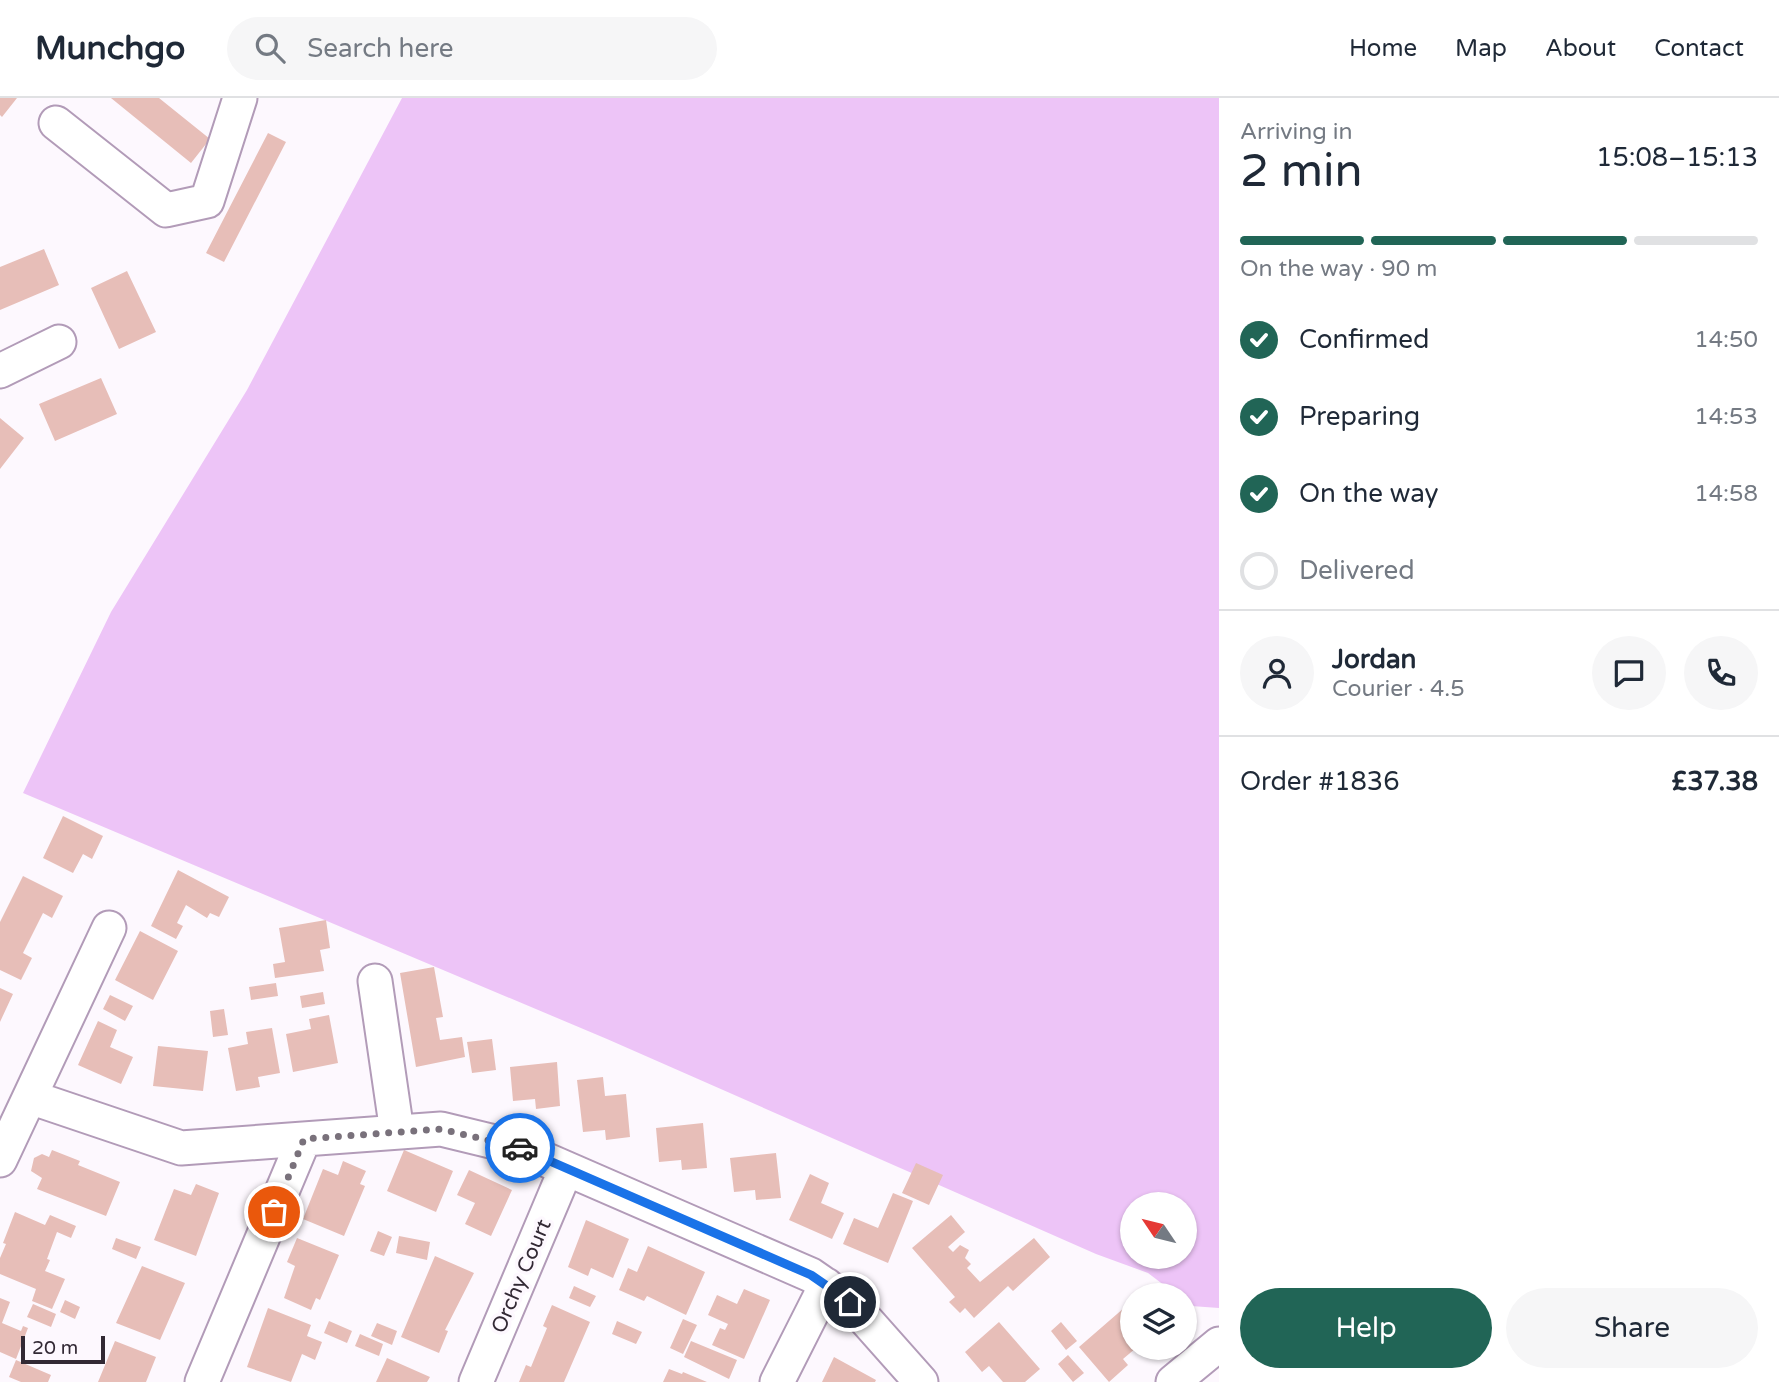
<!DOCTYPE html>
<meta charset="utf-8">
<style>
body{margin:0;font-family:"Varela Round",sans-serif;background:#f6f6f7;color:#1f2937;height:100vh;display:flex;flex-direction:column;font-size:26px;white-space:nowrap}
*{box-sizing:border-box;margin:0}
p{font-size:23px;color:#747a83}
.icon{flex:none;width:38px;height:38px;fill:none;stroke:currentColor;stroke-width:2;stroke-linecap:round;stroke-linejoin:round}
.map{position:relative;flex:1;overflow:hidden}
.side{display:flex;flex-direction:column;background:#fff;width:560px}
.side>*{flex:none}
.needle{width:46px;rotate:305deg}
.tools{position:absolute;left:1120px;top:1094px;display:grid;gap:14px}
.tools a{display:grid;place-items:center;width:77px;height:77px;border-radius:50%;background:#fff;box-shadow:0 2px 5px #0004;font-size:35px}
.scale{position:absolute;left:21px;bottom:18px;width:84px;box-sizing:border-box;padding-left:7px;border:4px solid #322934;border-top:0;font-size:19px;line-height:24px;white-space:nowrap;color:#322934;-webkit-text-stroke:5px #fdf8fe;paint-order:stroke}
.pin{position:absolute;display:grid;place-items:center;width:60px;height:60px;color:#fff;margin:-30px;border:4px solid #fff;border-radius:50%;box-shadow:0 2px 7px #0007}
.courier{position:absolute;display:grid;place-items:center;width:70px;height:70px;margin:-35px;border:5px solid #1a73e8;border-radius:50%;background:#fff;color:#222;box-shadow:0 2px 9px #0007}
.overview em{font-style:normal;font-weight:600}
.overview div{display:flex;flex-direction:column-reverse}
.overview{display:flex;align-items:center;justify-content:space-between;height:119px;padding:0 21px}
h1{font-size:46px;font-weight:600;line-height:52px}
.bar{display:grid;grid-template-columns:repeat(4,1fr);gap:10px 7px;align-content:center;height:84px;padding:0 21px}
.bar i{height:9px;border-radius:5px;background:#e0e1e3}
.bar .selected{background:#216556}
.bar p{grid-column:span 4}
.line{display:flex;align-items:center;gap:18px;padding:0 21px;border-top:2px solid #e0e1e3}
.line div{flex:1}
.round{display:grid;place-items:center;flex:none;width:74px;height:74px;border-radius:37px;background:#f6f6f7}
ol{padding:0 21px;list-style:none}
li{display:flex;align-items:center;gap:21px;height:77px}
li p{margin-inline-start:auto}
li .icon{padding:7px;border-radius:50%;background:#216556;color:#fff;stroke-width:4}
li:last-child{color:#747a83}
li i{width:38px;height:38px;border:4px solid #e0e1e3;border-radius:50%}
.primary-button{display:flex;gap:14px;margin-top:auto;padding:14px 21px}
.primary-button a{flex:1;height:80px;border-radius:42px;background:#216556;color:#fff;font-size:28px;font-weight:600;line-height:80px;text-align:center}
.primary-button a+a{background:#f6f6f7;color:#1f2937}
header{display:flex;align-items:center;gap:42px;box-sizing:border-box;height:98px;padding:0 35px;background:#fff;border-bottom:2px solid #e0e1e3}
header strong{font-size:33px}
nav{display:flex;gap:38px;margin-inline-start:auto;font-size:24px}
.search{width:490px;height:63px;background:#f6f6f7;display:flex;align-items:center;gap:18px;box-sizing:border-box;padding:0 24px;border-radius:38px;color:#747a83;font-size:26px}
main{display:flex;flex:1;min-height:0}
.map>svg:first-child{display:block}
</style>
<header>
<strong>Munchgo</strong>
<div class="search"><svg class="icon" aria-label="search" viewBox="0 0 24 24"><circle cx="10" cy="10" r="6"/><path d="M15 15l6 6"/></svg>Search here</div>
<nav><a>Home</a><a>Map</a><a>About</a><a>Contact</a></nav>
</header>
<main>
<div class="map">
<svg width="1219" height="1284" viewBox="0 0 1219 1284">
<rect width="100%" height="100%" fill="#fdf8fe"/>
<path fill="#edc4f7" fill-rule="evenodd" d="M402,0H1219V1210L1191,1208L1185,1203V1197H1177L1148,1175L1096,1156L607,941L23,695L111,514L247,292ZM1132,1106H1185V1158H1132Z"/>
<path fill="#e7beb8" d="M0,0H17L2,19L0,17Z
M111,0H159L210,41L191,65Z
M268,35L286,44L224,164L206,155Z
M44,151L59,187L0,212V169Z
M127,173L156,234L119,251L91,190Z
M101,280L117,316L55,343L39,306Z
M0,320L24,340L0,371Z
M63,718L103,738L92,761L83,756L73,775L43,760Z
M178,772L229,799L219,819L210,815L207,820L186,807L177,825L183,828L176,841L151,828Z
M23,778L63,798L52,820L43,815L23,855L32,860L21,882L0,872V824Z
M326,822L330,850L320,852L324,873L275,880L273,866L285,864L279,830Z
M140,833L178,853L153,902L115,882Z
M434,869L443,919L436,920L440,942L462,939L465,959L416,969L400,875Z
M276,885L278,898L251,902L249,889Z
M0,890L13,896L0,924Z
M323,894L325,906L302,910L300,898Z
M110,897L133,908L125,923L103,911Z
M224,911L228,937L213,939L210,913Z
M329,917L338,965L293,974L286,936L311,931L309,921Z
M98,923L117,932L110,949L133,959L121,986L78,967Z
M272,930L280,975L258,979L260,989L236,993L228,950L248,946L246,934Z
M492,941L496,972L472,975L467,944Z
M158,948L208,953L203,993L153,988Z
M557,964L560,1008L536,1011L535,1001L513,1003L510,969Z
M603,979L605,998L626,996L630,1039L606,1042L605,1032L583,1034L577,982Z
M703,1025L707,1070L682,1072L681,1062L659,1064L656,1030Z
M52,1052L80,1063L78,1067L120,1084L106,1118L37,1091L42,1080L31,1073L34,1060L42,1056L49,1059Z
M404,1052L453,1073L436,1114L387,1093Z
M776,1055L781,1100L756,1102L755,1092L734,1094L730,1060Z
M343,1063L366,1073L360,1086L365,1088L344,1138L303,1121L323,1071L338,1077Z
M916,1065L943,1077L929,1107L902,1095Z
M469,1072L512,1092L491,1138L465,1126L475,1105L457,1097Z
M810,1076L829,1085L821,1105L844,1115L832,1141L789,1122Z
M196,1086L219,1095L196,1158L154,1142L174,1091L191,1097Z
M893,1095L913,1103L888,1165L843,1146L854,1120L878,1130Z
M15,1114L45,1127L50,1117L76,1128L71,1140L57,1134L47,1161L50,1162L45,1173L65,1181L52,1211L32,1203L36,1191L0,1176V1160L6,1146L3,1145Z
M951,1117L965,1134L948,1149L953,1154L960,1147L969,1152L965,1160L971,1166L967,1170L980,1184L1034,1140L1050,1159L1013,1193L1008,1188L974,1220L965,1210L960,1215L949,1204L955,1199L912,1150Z
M586,1122L629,1141L613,1180L591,1170L588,1178L568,1169Z
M378,1133L392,1139L384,1158L370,1153Z
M399,1138L430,1144L427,1162L396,1155Z
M116,1140L141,1149L136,1161L112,1151Z
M297,1140L339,1157L320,1202L316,1200L311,1212L284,1200L295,1168L287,1164Z
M648,1148L705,1174L686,1217L647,1198L644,1203L619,1192L628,1170L637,1174Z
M435,1158L474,1175L445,1232L448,1233L439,1255L401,1239Z
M142,1168L185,1185L160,1242L116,1225Z
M574,1188L596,1198L590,1209L569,1200Z
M744,1191L770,1202L744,1261L712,1247L720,1230L725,1232L728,1226L708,1217L717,1197L737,1206Z
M0,1200L10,1204L2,1225L21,1233L23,1228L28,1230L16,1261L0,1254Z
M65,1202L80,1209L75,1221L60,1214Z
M1132,1203V1250H1136L1123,1261L1128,1267L1109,1284L1079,1249Z
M33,1206L56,1216L51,1229L27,1219Z
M552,1207L590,1224L564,1284H519L526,1267L531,1269L547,1230L543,1228Z
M268,1210L311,1227L307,1238L322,1244L315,1262L302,1256L291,1284L247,1269Z
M683,1221L697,1227L683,1256L670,1250Z
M329,1223L352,1233L347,1245L324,1235Z
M617,1223L642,1234L636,1246L612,1236Z
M999,1224L1040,1271L1025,1284H1003L989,1268L982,1274L965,1254Z
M1061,1224L1077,1243L1066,1252L1051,1233Z
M377,1225L397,1233L392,1247L371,1238Z
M360,1236L383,1246L379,1258L355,1248Z
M115,1243L156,1259L146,1284H98Z
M691,1243L737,1262L729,1281L684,1259Z
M1068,1257L1084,1275L1073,1284L1058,1266Z
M834,1259L876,1282L875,1284H822Z
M387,1260L430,1279L427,1284H376Z
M16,1262L51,1277L48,1284H21L9,1279Z
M669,1271L682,1276L683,1274L707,1284H663Z"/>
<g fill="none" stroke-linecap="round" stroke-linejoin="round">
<defs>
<path id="minor" d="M56,25L166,112L207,103L240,0
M0,273L59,244
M375,883L397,1034
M30,999L181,1050L441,1031L519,1050L811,1177L850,1204L921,1284
M0,1062L109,830
M202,1284L304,1041
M476,1284L566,1071
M777,1284L826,1187
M1173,1284L1219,1246"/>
</defs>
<use href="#minor" stroke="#b29bb8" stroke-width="37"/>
<use href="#minor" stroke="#fff" stroke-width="33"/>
</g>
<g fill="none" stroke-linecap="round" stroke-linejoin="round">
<path stroke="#79717b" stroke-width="7" stroke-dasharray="0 12.6" d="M274,1114L304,1041L441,1031L520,1050"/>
<path stroke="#1a73e8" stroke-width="9" d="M520,1050L811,1177L850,1204"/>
</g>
<g text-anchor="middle" stroke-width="7" stroke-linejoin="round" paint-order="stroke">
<g font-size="21" fill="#322934" stroke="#fdf8fe">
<text transform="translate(521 1178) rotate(-67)" y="7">Orchy Court</text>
</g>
</g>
</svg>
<div class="tools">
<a><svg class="needle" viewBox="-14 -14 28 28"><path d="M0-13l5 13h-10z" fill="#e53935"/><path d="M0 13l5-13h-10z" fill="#747a83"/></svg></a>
<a><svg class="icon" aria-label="layers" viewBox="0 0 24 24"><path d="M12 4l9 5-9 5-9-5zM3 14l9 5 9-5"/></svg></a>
</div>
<div class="scale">20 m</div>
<div class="pin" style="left:274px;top:1114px;background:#ea580c"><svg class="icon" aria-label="bag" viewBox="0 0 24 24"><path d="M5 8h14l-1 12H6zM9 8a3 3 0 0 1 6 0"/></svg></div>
<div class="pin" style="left:850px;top:1204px;background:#1f2937"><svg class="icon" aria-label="home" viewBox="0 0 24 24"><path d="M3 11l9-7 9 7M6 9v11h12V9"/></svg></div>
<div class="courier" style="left:520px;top:1050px"><svg class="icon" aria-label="car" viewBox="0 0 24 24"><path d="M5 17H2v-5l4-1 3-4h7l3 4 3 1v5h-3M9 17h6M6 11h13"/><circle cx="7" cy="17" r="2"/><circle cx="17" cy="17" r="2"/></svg></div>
</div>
<section class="side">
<div class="overview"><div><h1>2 min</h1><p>Arriving in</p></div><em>15:08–15:13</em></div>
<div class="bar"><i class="selected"></i><i class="selected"></i><i class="selected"></i><i></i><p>On the way · 90 m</p></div>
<ol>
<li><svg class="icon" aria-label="check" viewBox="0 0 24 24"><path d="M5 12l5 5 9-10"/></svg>Confirmed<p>14:50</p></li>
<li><svg class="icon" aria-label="check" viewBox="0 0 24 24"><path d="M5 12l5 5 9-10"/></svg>Preparing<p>14:53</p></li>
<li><svg class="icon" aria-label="check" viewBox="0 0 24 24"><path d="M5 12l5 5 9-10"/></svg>On the way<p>14:58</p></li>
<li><i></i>Delivered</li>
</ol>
<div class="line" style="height:126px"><a class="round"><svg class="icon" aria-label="person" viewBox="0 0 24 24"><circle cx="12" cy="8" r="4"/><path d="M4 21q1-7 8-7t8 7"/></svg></a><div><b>Jordan</b><p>Courier · 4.5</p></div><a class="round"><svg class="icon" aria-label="chat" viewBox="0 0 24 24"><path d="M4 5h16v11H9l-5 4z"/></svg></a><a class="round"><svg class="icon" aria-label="phone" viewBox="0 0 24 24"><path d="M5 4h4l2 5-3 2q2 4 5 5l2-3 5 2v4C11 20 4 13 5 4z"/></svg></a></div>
<div class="line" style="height:91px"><div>Order #1836</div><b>£37.38</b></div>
<div class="primary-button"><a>Help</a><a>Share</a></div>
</section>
</main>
